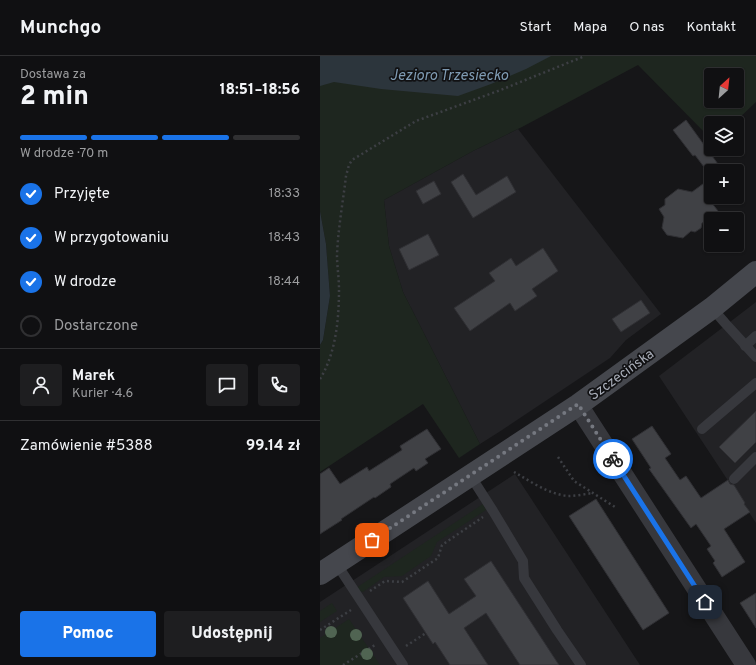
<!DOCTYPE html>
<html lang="pl">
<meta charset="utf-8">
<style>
body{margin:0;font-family:Overpass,sans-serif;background:#1e1e20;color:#f1f3f6;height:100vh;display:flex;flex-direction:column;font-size:15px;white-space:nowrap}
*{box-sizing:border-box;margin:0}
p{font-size:13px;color:#9c9d9f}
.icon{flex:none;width:22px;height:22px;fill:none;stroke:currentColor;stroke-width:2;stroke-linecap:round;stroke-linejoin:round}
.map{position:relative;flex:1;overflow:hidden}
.drawer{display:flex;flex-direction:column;background:#101012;width:320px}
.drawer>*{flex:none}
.needle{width:26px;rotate:27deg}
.fabs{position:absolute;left:384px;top:12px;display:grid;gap:8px}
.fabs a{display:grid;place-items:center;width:40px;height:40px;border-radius:4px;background:#101012;box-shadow:0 1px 3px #0004,0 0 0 1px #303032;font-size:20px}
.pin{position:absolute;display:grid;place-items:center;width:34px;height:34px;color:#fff;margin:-17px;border-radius:8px;box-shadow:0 2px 6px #0006}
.courier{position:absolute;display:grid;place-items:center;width:40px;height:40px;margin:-20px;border:3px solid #1a73e8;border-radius:50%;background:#fff;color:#222;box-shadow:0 1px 5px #0007}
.overview em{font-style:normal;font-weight:800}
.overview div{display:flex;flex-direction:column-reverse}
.overview{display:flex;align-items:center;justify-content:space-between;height:68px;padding:0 20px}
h1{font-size:26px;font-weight:800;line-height:30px}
.bar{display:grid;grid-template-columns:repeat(4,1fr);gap:6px 4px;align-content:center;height:48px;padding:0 20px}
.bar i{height:5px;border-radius:3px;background:#303032}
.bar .on{background:#1a73e8}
.bar p{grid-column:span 4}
.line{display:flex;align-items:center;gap:10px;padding:0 20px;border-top:1px solid #303032}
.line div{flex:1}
.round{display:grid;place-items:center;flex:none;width:42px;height:42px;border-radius:4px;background:#1e1e20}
ol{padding:0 20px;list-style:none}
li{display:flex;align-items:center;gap:12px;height:44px}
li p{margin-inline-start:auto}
li .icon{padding:4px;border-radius:50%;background:#1a73e8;color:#fff;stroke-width:4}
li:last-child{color:#9c9d9f}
li i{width:22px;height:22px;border:2px solid #303032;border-radius:50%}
.primary-button{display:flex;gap:8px;margin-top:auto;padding:8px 20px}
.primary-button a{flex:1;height:46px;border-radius:4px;background:#1a73e8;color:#fff;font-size:16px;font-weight:800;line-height:46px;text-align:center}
.primary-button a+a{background:#1e1e20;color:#f1f3f6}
header{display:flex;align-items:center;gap:24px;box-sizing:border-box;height:56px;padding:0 20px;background:#101012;border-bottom:1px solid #303032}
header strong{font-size:19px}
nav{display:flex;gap:22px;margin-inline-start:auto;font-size:14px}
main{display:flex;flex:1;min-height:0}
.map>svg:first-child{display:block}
</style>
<header>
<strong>Munchgo</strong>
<nav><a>Start</a><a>Mapa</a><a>O nas</a><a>Kontakt</a></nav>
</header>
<main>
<section class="drawer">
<div class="overview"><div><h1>2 min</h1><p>Dostawa za</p></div><em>18:51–18:56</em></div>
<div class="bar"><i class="on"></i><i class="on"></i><i class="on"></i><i></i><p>W drodze · 70 m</p></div>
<ol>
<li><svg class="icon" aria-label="check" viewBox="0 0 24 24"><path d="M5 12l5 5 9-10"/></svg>Przyjęte<p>18:33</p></li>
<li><svg class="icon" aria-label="check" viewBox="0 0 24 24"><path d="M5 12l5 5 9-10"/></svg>W przygotowaniu<p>18:43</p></li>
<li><svg class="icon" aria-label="check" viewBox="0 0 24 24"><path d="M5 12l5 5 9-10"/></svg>W drodze<p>18:44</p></li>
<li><i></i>Dostarczone</li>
</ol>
<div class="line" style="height:72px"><a class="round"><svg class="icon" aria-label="person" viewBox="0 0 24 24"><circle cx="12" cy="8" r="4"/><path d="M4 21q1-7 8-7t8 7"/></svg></a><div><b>Marek</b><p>Kurier · 4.6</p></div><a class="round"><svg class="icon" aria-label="chat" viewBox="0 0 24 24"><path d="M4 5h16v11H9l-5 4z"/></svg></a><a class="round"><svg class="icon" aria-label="phone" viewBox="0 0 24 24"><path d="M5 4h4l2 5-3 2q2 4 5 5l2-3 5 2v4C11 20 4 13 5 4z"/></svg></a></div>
<div class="line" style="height:52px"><div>Zamówienie #5388</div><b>99.14 zł</b></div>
<div class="primary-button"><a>Pomoc</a><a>Udostępnij</a></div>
</section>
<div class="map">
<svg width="436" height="609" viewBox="0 0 436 609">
<rect width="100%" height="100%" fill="#161618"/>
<path fill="#222225" d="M198,73L341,258L306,284L290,302L179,376L160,388L83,236L69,190L64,144L153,95Z
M436,246V467L339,320L406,269Z
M195,418L320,609H0V546Z"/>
<path fill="#1e261f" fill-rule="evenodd" d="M0,0H436V46L414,67H391V83L318,9L202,71L153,95L64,144L69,190L83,236L160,388L139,402L103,348L0,416V289L3,284L10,240L6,188L0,155ZM391,19H417V45H391Z
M163,448L166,454L117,486L111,500L82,520L64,521L43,536L39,535L36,532Z
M12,547L17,555L0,566V555Z
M29,563L60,609H0V582Z"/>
<path fill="#2c353c" d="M0,0H231L206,13L171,28L138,40L61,33L14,26L0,30Z
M0,155L6,188L10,240L3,284L0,289Z"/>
<path fill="#404145" stroke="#303034" d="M366,64L403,115H387L375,99L373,100L353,74Z
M143,118L156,139L187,120L196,136L153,162L131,126Z
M391,122V146L398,155L382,167L381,172L375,176L371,175L363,182L347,179L342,172L344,161L339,153L345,149V143L358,133L372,136Z
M114,125L121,138L103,148L96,135Z
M108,178L119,199L89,214L79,193Z
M223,192L238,215L212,233L217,240L195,255L190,247L150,275L134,252L175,225L169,217L191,202L196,210Z
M321,244L330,257L301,276L292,263Z
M436,355V386L415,407L399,391Z
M332,370L351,398L345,402L360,424L366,420L381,442L408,424L410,428L414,429L425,447L424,448L430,456L404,473L425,506L402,521L393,507L395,505L387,493L391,490L376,468L371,472L329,413L331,412L312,383Z
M107,373L121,393L105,403L108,407L96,415L94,412L70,428L71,431L55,442L54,441L21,463L22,464L0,478V418L9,412L20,428L47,411L49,415L82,394L80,390Z
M276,443L349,557L323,574L249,460Z
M171,505L239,609H200L166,557L144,572L168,609H130L115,586L113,588L83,542L108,525L129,558L156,540L144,523Z
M436,537V572L420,547Z"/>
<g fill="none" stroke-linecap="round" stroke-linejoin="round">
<path stroke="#3d3f44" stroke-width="2.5" stroke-dasharray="2 3" stroke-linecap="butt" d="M0,323C16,297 19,263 19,233C19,222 17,210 17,199C18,173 23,146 26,120L29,109L32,104L96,65L178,35L265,0
M238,401L254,425L295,451
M194,416C210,425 228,438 248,440C256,440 265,438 273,437
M50,535L65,525L82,526L118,502L122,489L163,461
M0,574L31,554
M86,590L106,577
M23,609L55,589"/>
<path stroke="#37383d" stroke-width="10" d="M392,252L405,267L436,301
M425,290L436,280
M382,373L436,327
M150,419L173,455L203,505L204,522L237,574L261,609
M414,423L436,401
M16,507L83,609"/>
<path stroke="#37383d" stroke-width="20" d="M258,349L426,609"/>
<path stroke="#45474d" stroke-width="22" d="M0,518L258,349L392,252L436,216"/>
</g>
<g fill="#506452">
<circle cx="11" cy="576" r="6"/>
<circle cx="36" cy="579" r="6"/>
<circle cx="47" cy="598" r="6"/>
</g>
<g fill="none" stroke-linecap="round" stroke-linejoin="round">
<path stroke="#757880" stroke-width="4" stroke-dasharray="0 7.2" d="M52,484L258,348L293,403"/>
<path stroke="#1a73e8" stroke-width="5" d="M293,403L385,546"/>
</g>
<g text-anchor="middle" stroke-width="3.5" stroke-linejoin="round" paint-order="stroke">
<g font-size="14" fill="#a8adb8" stroke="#111113">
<text transform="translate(301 318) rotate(-36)" y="5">Szczecińska</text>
</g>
<g font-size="15" font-style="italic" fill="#7f9bb3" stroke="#111113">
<text x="129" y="24">Jezioro Trzesiecko</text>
</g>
</g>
</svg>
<div class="fabs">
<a><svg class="needle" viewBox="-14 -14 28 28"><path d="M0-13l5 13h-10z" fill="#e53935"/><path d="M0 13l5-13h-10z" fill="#9c9d9f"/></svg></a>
<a><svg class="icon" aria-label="layers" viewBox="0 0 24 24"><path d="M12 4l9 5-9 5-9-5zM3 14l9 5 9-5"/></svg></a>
<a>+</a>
<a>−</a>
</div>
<div class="pin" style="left:52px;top:484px;background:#ea580c"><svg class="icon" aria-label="bag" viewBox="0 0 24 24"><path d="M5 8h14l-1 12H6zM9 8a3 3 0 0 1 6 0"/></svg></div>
<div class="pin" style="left:385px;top:546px;background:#1f2937"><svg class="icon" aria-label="home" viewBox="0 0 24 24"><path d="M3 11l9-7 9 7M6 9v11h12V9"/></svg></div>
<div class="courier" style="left:293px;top:403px"><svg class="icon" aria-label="bike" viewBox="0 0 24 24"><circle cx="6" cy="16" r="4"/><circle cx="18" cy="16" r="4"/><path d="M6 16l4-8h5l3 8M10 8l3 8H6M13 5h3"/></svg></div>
</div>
</main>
